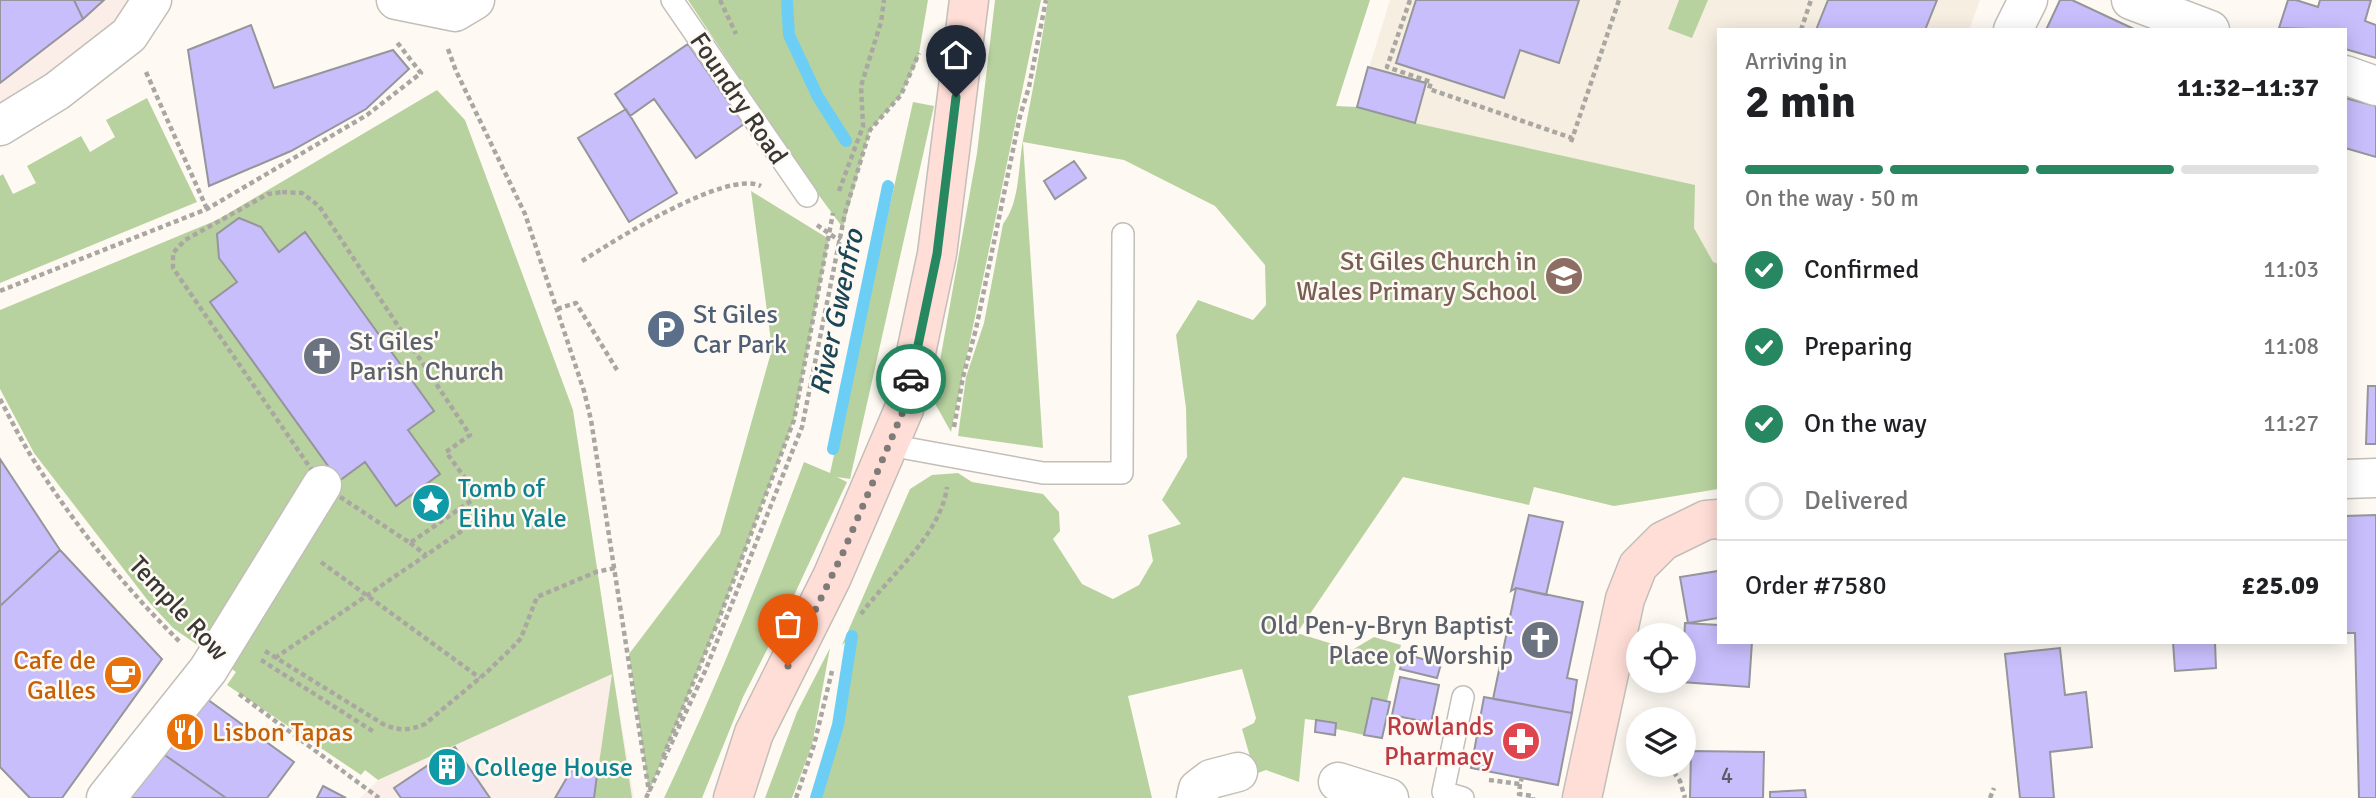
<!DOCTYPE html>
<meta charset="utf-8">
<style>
body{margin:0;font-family:Signika,sans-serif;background:#f6f6f6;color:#202124;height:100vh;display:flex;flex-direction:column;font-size:26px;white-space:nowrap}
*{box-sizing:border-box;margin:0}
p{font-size:23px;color:#757577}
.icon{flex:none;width:38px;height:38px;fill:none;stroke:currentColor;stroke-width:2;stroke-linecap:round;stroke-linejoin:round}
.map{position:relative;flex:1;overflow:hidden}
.panel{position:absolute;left:1717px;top:28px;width:630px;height:616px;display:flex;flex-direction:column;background:#fff;border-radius:0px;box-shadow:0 4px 18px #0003}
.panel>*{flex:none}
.controls{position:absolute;left:1626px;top:623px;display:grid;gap:14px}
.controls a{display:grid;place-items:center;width:70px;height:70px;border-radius:50%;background:#fff;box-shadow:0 4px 18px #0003;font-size:35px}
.pin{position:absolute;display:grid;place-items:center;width:60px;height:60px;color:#fff;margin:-72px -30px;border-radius:50% 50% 50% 0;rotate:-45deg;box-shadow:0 0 7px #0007}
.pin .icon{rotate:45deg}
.courier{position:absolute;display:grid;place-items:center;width:70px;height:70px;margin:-35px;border:5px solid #268760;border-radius:50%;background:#fff;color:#222;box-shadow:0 2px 9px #0007}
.head em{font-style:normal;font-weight:700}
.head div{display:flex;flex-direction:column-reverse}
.head{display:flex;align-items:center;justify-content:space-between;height:119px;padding:0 28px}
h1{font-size:46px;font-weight:700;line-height:52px}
.bar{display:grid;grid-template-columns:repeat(4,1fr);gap:10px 7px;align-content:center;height:84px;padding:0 28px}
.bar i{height:9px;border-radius:5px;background:#e0e0e0}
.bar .active{background:#268760}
.bar p{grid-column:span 4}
.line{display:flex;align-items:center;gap:18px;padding:0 28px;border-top:2px solid #e0e0e0}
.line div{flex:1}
ol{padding:0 28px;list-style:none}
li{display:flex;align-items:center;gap:21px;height:77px}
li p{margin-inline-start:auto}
li .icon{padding:7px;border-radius:50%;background:#268760;color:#fff;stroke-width:4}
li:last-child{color:#757577}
li i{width:38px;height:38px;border:4px solid #e0e0e0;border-radius:50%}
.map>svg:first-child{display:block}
</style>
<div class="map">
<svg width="2376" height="798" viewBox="0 0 2376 798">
<rect width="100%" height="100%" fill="#fefaf3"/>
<path fill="#fbede7" d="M0,0H152L0,126Z
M613,673L634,798H360L378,780Z"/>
<path fill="#f6eee1" d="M1390,0H1980L1969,30H1718V489L1614,506L1421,460L1357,107Z"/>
<path fill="#b8d29f" d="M688,0H928L918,59L901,95L870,130L843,228L806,178Z
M995,0H1041L951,432L933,400L977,153Z
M1048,0H1370L1336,106L1357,107L1415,123L1695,185L1694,228L1713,262L1718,264V489L1614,506L1534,487L1529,505L1403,477L1297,633L1352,650L1374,637L1401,645L1387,701L1372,698L1364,735L1336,729L1335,723L1305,719L1299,782L1266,770L1255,774L1242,729L1254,723L1256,718L1242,669L1128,696L1152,798H816L838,725L851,637L842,645L910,489L932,475L958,473L972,482L1043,494L1059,512L1060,531L1053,539L1082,584L1113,599L1139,585L1153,561L1148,535L1181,524L1162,500L1187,457L1186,408L1176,335L1198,300L1253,320L1266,305L1265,265L1215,206L1124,160L1023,142L1043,448L958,436L966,377L984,323L1003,224C1020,202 1018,168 1023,140C1032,94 1041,47 1048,0Z
M1679,0H1708L1692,38L1668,29Z
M437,90L465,120L573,410L632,798H594L612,674L378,780L365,770L361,775L227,685L236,672L173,628L149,602L34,453L0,389V310L217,220Z
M147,98L197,202L0,283V176L3,174L13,194L36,183L27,166L81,136L90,152L115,137L106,120Z
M913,102L934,106L850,479L837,477L847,482L789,606L743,697L702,798H664C716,688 761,576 804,462L830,473Z
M751,191L829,239L794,420L717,624L649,792L629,654L720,534L772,349Z
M830,648L812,745L792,798H765L797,712Z"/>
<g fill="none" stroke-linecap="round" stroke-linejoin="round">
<path stroke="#6ccef5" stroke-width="12" d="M787,0L789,35L818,97L846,141
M833,449L888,186
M816,798L838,725L852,636"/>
</g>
<path fill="#c8befc" stroke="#95959b" stroke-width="2" d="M0,0H74L83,19L0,83Z
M74,0H104L83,19Z
M1416,0H1579L1559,63L1520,50L1504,98L1396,63Z
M1828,0H1937L1925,30H1816Z
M2060,0H2072L2134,29L2046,30Z
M2288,0H2296L2318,7L2320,0H2371L2365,21L2376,25V58L2345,49V30L2279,28Z
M251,25L274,88L393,50L409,69L366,109L291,151L209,186L188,50Z
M688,44L744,124L696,158L654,99L630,116L615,94Z
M1368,67L1426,83L1415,123L1357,107Z
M2345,98L2376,106V157L2345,148Z
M626,109L677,193L629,222L578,138Z
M1074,161L1086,178L1055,199L1044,181Z
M239,218L261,227L279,252L305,232L434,411L408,430L440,474L396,506L365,462L339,481L210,302L237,282L219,258L217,234Z
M2368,386H2376V444H2366Z
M0,459L60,550L0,606Z
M1529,515L1563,522L1546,595L1516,588L1511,591Z
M2376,515V798H2359L2355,633H2345V516Z
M60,550L162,659L62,798H30L0,767V606Z
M1718,571V618L1688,623L1680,577Z
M1516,588L1583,602L1567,678L1577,680L1572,713L1493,699Z
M1685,623L1718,625V642H1752L1749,687L1682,682Z
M2173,642H2215L2216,668L2175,671Z
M2060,648L2065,695L2086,692L2092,747L2050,752L2054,798H2020L2005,654Z
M1404,654L1441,664L1437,678L1400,669Z
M1400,677L1439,685L1431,723L1392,715Z
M200,694L294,762L267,798H226L159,751Z
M1484,697L1572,713L1558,785L1471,768Z
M1372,698L1390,702L1382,738L1364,735Z
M1316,720L1336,723L1335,735L1315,732Z
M455,747L490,798H401L394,788Z
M159,751L226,798H124Z
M1691,751L1764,752L1763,798H1690Z
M572,769L597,775L594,798H555Z
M323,786L346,798H317Z
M1805,790L1806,798H1770V792Z"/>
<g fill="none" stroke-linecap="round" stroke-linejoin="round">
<defs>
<path id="lane" d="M672,0L807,196
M889,445L1043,473H1122L1123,234
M1463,697L1443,792L1463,798"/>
<path id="street" d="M396,0L455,12L475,0
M2131,0L2210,30
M2013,30L2028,0
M2345,75L2376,86
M0,126L57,91L129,35L152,0
M2345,479L2376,478
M1338,782L1389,798
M106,798L208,670L322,485
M1196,798L1198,789L1211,779L1238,772"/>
<path id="secondary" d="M733,798L754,733L832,577L904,409L937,254L969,0
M1582,798L1625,599L1638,566L1663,541L1706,520L1718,519"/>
</defs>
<use href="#lane" stroke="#c2beb8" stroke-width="24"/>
<use href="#street" stroke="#c2beb8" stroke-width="41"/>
<use href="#secondary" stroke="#c2beb8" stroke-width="41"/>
<path stroke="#aaa7a2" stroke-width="4.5" stroke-dasharray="5 3.5" stroke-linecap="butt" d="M720,0L736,34
M1410,0L1387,67L1431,82L1429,89L1572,138
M1801,30L1811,0
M448,49L456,71L525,214L584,391L591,420L649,792
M146,72L207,209
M1571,142L1619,0
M839,191L863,126L861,86L881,22L884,0
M282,192L302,193L319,206L470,435L446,452L478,496L410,543L322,485L173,268V253L185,240L268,194Z
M817,225L840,241
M582,261C614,241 726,169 761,186
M0,291L207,209L367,115L421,73L396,41
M557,309L576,303L617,370
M0,399C10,418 20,438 31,456C73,523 124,587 180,642
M954,427L963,377L976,329L1020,116L1029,87L1046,0
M410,543L426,555
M321,562L480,678
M861,614C888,577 941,535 947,487
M265,651L383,724C398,731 409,731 425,724L487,672L516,644L521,638L537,597L596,572L615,568
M275,658L463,530L461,508
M261,660L374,732
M239,694L379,798
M663,757L717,624L794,420L833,213
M1669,765L1680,781L1685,798
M1489,780L1520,784L1522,778
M1520,784L1519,794L1533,796V798
M646,798L706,669L802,427L845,213L870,130L901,95L919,53
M796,798L814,745L832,671
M1990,798L1994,788"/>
<use href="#lane" stroke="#fff" stroke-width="21"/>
<use href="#street" stroke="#fff" stroke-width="38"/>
<use href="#secondary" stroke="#ffded7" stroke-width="38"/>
</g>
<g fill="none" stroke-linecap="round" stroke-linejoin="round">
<path stroke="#7e7b78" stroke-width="7" stroke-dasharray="0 12.6" d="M788,666L842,555L904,409L911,379"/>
<path stroke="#268760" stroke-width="9" d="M911,379L937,254L956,97"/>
</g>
<defs>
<symbol id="school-disc" viewBox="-11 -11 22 22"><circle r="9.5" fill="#8d6e63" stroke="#fefaf3"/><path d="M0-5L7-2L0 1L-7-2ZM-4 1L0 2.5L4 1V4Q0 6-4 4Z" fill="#fff"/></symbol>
<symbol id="parking-disc" viewBox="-11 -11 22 22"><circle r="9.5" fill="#5c6f8a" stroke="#fefaf3"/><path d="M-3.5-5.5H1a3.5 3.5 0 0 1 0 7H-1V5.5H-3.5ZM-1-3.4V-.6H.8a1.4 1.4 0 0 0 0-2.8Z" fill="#fff"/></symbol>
<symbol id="church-disc" viewBox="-11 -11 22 22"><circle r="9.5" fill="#6b7280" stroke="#fefaf3"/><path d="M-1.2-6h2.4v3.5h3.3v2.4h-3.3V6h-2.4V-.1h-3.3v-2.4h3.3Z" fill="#fff"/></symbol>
<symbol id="sight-disc" viewBox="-11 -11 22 22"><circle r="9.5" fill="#0f9aa8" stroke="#fefaf3"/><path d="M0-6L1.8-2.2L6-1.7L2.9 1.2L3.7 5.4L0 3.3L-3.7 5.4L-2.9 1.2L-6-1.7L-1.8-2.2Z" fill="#fff"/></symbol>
<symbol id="cafe-disc" viewBox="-11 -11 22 22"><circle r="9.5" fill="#e8710a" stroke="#fefaf3"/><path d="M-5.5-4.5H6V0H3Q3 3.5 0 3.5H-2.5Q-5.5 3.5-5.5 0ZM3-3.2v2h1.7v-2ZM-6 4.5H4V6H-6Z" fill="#fff"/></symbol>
<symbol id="restaurant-disc" viewBox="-11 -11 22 22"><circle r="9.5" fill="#e8710a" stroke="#fefaf3"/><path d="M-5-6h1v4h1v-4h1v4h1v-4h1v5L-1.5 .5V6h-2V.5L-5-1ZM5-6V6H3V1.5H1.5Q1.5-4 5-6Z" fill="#fff"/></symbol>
<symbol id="pharmacy-disc" viewBox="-11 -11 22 22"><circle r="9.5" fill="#e0444e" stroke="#fefaf3"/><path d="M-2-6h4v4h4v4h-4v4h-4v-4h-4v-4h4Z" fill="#fff"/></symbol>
<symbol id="building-disc" viewBox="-11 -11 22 22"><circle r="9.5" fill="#0f9aa8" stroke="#fefaf3"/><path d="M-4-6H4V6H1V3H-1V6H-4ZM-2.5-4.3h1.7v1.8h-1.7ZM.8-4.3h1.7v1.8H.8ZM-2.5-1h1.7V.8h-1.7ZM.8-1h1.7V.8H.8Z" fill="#fff"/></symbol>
</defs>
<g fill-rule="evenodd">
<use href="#school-disc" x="1542" y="254" width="44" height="44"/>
<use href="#parking-disc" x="644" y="307" width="44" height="44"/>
<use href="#church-disc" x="300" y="334" width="44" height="44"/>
<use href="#sight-disc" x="409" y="481" width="44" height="44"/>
<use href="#church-disc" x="1518" y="618" width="44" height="44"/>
<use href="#cafe-disc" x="101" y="653" width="44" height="44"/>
<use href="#restaurant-disc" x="163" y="710" width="44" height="44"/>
<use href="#pharmacy-disc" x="1499" y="719" width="44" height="44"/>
<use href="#building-disc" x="425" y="745" width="44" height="44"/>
</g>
<g text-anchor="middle" stroke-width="5" stroke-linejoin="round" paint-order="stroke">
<g font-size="23" fill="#5d5967">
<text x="1727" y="783">4</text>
</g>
<g font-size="26" fill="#393735" stroke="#fefaf3">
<text transform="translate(739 98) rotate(56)" y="9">Foundry Road</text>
<text transform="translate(179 608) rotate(47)" y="9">Temple Row</text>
</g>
<g font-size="26" fill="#785e54" stroke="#fefaf3" text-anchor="end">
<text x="1537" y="270">St Giles Church in<tspan x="1537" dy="30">Wales Primary School</tspan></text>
</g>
<g font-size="26" fill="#4e5e75" stroke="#fefaf3" text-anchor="start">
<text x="693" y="323">St Giles<tspan x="693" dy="30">Car Park</tspan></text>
</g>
<g font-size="26" fill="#5b616d" stroke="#fefaf3" text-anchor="start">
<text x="349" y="350">St Giles'<tspan x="349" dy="30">Parish Church</tspan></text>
<text x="1513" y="634" text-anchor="end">Old Pen-y-Bryn Baptist<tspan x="1513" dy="30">Place of Worship</tspan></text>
</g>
<g font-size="26" fill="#0d838f" stroke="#fefaf3" text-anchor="start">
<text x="458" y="497">Tomb of<tspan x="458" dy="30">Elihu Yale</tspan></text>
<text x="474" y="776">College House</text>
</g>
<g font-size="26" fill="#c56008" stroke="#fefaf3" text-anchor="end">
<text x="96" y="669">Cafe de<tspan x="96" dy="30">Galles</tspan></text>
<text x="212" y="741" text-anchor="start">Lisbon Tapas</text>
</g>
<g font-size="26" fill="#be3a42" stroke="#fefaf3" text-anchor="end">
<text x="1494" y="735">Rowlands<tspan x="1494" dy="30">Pharmacy</tspan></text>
</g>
<g font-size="28" font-style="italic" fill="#1b4657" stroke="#fefaf3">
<text transform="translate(836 312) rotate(-78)" y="10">River Gwenfro</text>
</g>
</g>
</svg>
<div class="controls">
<a><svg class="icon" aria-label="locate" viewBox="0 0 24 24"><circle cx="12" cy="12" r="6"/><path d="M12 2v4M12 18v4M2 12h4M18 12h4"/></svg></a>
<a><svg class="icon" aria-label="layers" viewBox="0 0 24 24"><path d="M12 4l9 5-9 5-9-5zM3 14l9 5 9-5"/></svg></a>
</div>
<div class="pin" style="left:788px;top:666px;background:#ea580c"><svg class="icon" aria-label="bag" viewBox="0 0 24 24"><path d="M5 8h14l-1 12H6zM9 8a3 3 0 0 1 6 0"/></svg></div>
<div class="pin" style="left:956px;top:97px;background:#1f2937"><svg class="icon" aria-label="home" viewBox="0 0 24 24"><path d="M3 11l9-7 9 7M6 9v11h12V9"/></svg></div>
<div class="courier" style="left:911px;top:379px"><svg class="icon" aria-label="car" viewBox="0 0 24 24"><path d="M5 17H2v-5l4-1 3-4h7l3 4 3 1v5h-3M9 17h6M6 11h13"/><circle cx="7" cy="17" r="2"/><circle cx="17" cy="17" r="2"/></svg></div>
<section class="panel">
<div class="head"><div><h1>2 min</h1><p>Arriving in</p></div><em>11:32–11:37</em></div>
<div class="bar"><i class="active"></i><i class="active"></i><i class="active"></i><i></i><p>On the way · 50 m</p></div>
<ol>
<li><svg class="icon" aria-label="check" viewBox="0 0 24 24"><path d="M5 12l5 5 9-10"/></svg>Confirmed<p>11:03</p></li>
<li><svg class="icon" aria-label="check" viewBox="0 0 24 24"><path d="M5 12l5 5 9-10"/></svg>Preparing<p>11:08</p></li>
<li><svg class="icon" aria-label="check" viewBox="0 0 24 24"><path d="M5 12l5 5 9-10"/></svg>On the way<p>11:27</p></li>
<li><i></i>Delivered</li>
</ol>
<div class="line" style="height:91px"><div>Order #7580</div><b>£25.09</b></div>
</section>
</div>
